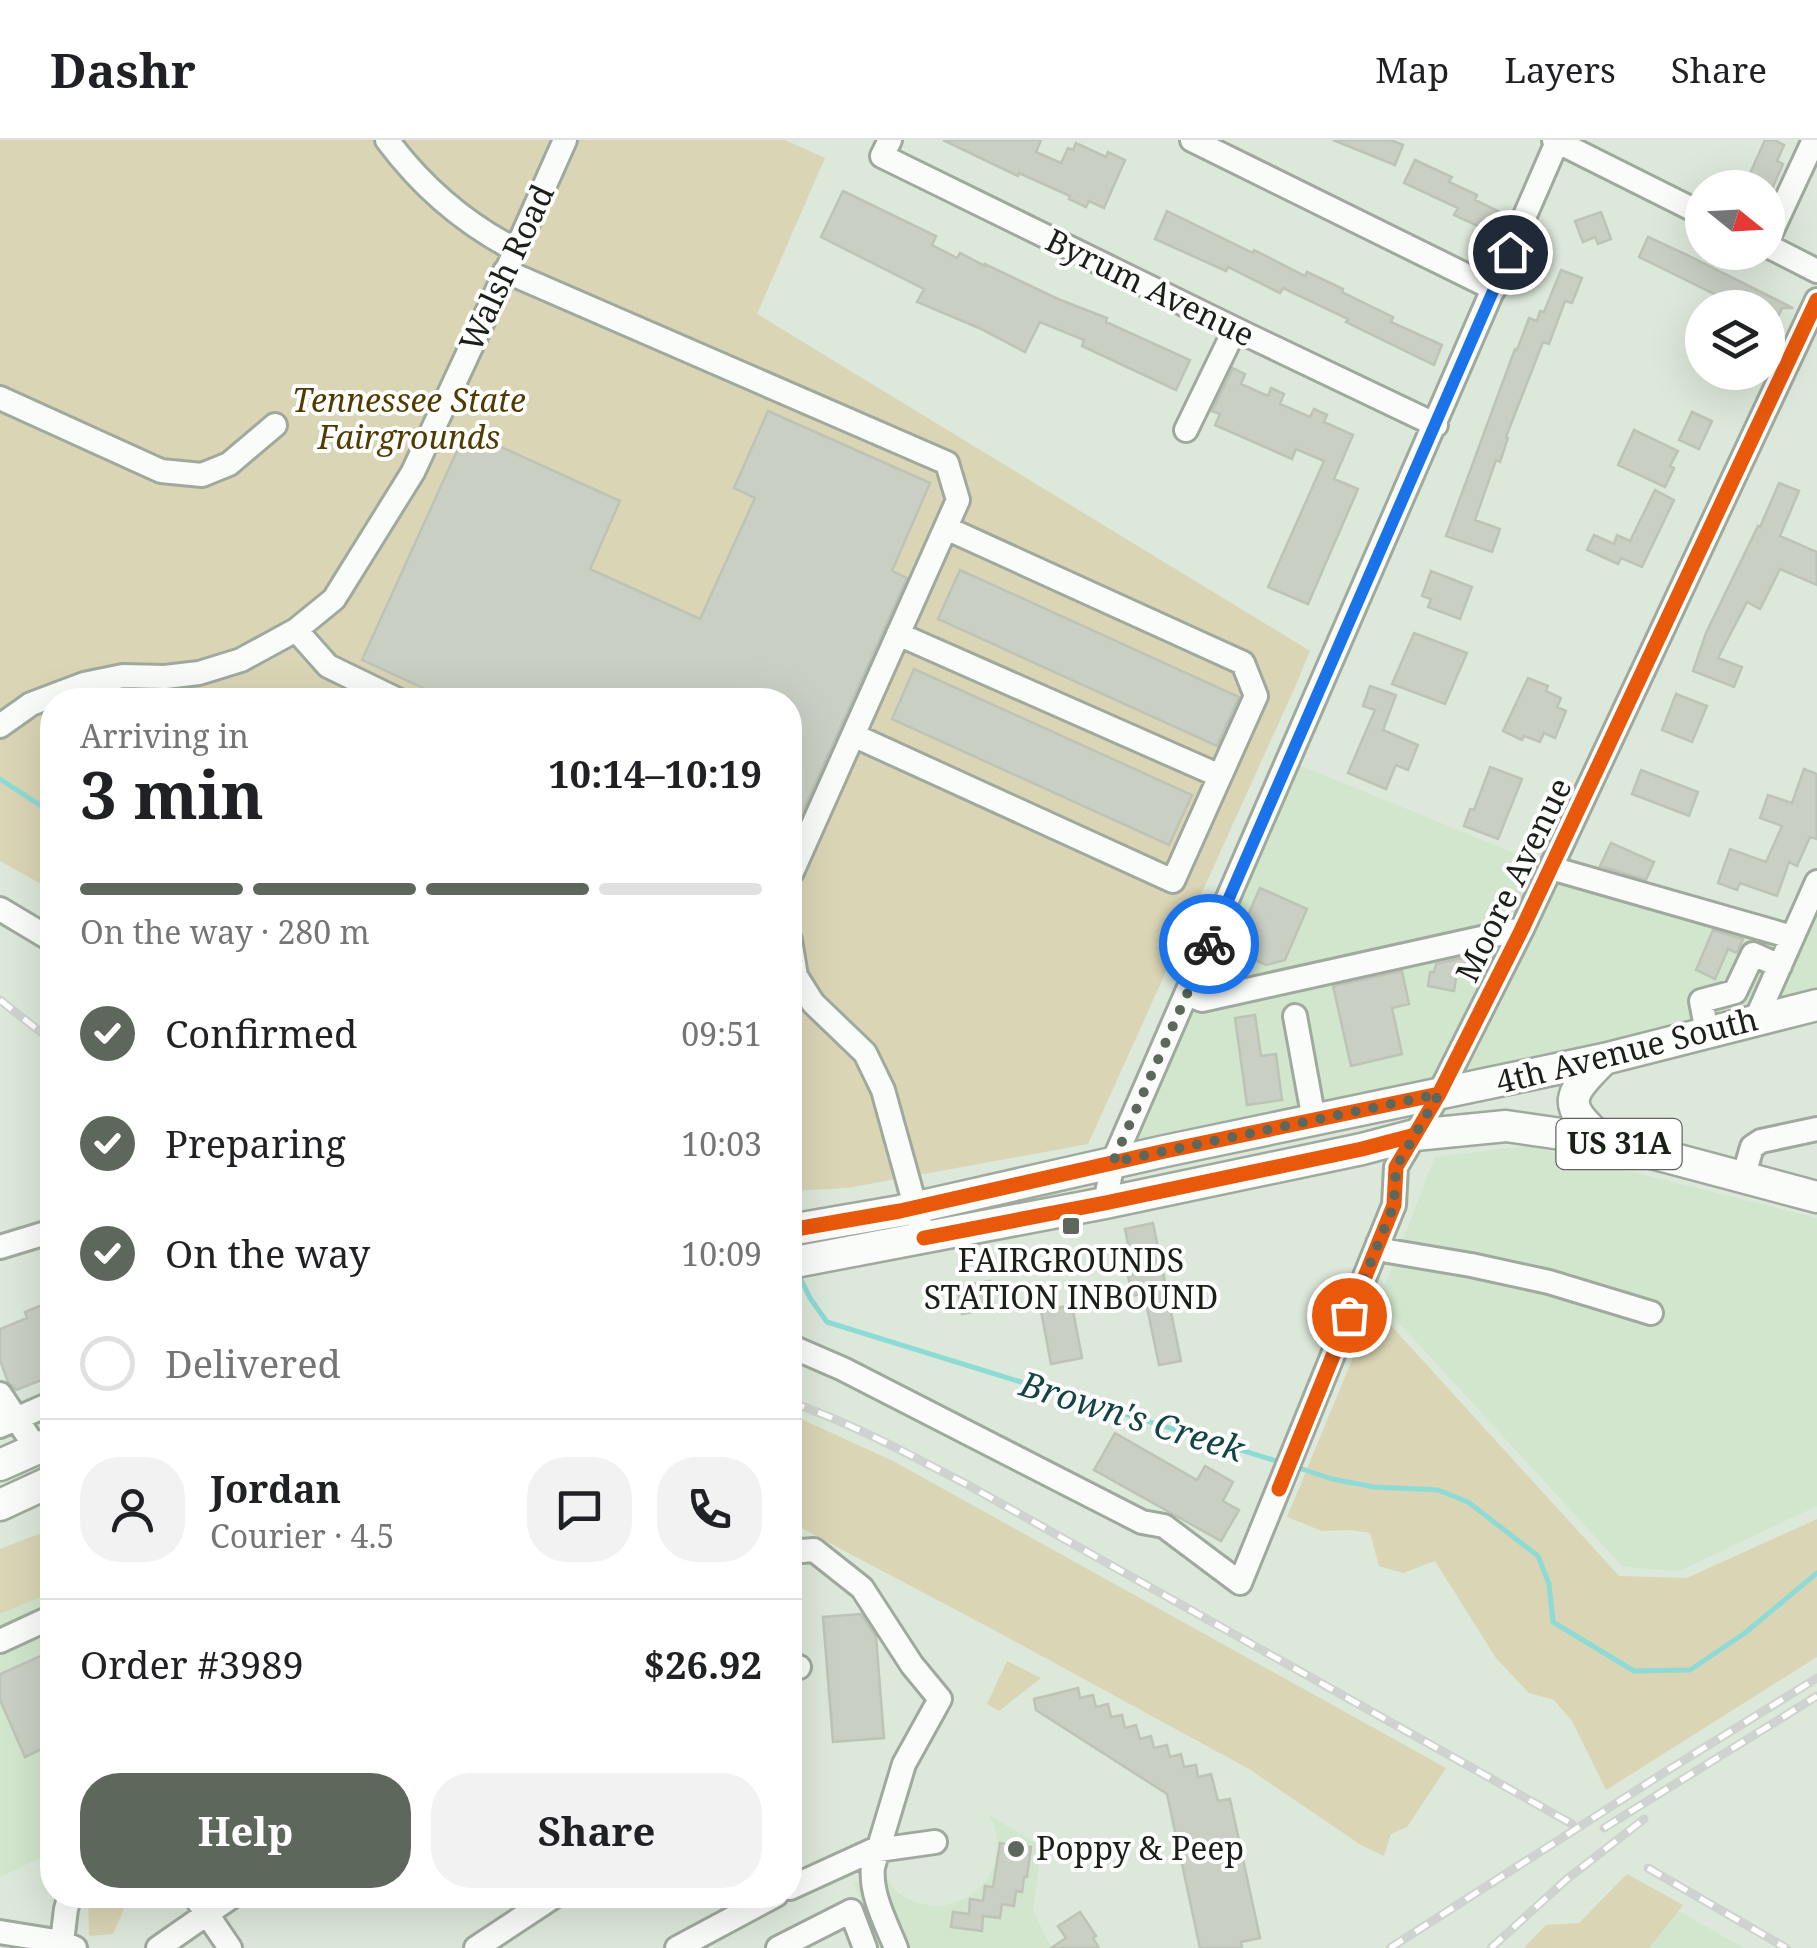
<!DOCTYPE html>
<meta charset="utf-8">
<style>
body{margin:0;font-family:"Noto Serif",serif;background:#f2f2f2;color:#202124;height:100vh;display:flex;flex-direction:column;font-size:38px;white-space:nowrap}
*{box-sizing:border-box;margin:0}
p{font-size:32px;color:#757577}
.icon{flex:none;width:55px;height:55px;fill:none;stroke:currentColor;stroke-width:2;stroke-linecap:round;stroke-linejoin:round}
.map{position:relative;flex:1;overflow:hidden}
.panel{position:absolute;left:40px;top:548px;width:762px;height:1220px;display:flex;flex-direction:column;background:#fff;border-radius:40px;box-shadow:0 10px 40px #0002}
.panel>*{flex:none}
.needle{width:65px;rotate:108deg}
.fabs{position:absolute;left:1685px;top:30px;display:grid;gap:20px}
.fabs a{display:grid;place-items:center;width:100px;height:100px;border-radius:50%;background:#fff;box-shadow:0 10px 40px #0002;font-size:50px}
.pin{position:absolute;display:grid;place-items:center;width:85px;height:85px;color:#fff;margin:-42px;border:5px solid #fff;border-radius:50%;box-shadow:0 2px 10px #0007}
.courier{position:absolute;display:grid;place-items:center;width:100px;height:100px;margin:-50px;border:8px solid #1a73e8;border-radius:50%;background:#fff;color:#222;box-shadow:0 2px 12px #0007}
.summary em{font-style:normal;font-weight:700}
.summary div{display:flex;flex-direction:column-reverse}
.summary{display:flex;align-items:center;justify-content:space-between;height:170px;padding:0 40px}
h1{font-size:65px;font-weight:700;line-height:75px}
.bar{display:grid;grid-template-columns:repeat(4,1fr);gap:15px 10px;align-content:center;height:120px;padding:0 40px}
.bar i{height:12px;border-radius:8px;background:#e0e0e0}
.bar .selected{background:#5d675b}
.bar p{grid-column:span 4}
.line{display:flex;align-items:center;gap:25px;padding:0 40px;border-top:2px solid #e0e0e0}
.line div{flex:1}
.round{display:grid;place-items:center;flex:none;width:105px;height:105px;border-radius:40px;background:#f2f2f2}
ol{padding:0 40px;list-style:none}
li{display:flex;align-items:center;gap:30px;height:110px}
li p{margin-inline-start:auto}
li .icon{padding:10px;border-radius:50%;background:#5d675b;color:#fff;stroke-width:4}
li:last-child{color:#757577}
li i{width:55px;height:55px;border:5px solid #e0e0e0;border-radius:50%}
.primary-button{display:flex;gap:20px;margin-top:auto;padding:20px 40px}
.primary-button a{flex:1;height:115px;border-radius:40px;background:#5d675b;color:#fff;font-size:40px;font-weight:700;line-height:115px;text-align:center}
.primary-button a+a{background:#f2f2f2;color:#202124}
header{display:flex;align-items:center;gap:60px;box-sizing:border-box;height:140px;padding:0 50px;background:#fff;border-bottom:2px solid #e0e0e0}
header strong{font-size:48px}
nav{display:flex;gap:55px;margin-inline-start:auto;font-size:35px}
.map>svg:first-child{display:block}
</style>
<header>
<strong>Dashr</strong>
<nav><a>Map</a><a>Layers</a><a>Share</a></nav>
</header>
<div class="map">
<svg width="1817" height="1808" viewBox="0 0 1817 1808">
<rect width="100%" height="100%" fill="#dce8d9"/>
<path fill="#d1e6cc" d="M1289,621L1551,728L1792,797L1817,765V865L1113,1022Z
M1528,1006L1817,1078V1366L1679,1431L1623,1427L1379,1161L1435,1017Z
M52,1440V1712L0,1737V1465Z
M988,1674L1042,1707L1033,1770L1051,1808H880L854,1743L884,1735L897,1752L914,1762L934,1766L951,1764L972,1755L986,1741L995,1723L998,1703L994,1684Z
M1637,1748L1744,1808H1581Z"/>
<path fill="#dad5b5" d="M0,0H785L825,18L757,174L1310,511L1295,547L1088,1004L847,1048L790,1051V560H52V750L0,721Z
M1374,1167L1619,1436L1687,1438L1817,1379V1517L1606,1650L1572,1581L1554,1560L1529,1553L1496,1518L1435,1421L1403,1433L1379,1426L1370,1393L1350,1390L1322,1391L1287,1377Z
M790,1274L893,1321L1446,1628L1407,1687L1391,1694L1384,1716L1361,1705L1249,1629L992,1489L790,1382Z
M52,1389V1452L0,1474V1409Z
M1007,1521L1041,1538L999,1571L987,1564Z
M1627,1734L1683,1765L1649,1808H1524L1546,1785L1579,1783Z
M88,1755H130L113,1794L89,1796Z"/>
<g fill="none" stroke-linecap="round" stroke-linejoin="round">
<path stroke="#8edbd6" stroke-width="5" d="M0,639L52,673
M798,1133L810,1158L827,1182L1283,1323
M1293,1326L1332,1339L1374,1347L1438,1350L1468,1362L1538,1416L1549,1444L1553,1482L1634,1531L1690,1530L1745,1493L1817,1433"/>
</g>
<path fill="#c9cfc2" stroke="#bdc3b6" stroke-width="2.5" d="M943,0H1041L1036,12L1061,23L1068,8L1073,10L1076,3L1106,17L1108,12L1125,20L1104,68L1089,61L1086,67L1069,59L1070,56L1019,33L1018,36Z
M1333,0H1391L1403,5L1395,25Z
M1765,0H1774L1784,5L1777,21L1783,24L1771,51L1768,48L1747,40Z
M1415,20L1452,37L1449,42L1477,55L1475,60L1500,72L1491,92L1454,75L1458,68L1404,43Z
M843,51L936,96L932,105L957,118L960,113L985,126V124L1058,159L1107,178L1106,182L1190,220L1176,250L1082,206L1084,200L1040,182L1025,212L979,188L917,162L924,149L821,97Z
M1167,71L1253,113L1254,110L1305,136L1307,132L1343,149L1342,152L1393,177L1391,182L1442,205L1434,225L1346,182L1348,179L1283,148L1280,153L1228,127L1226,131L1155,99Z
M1601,72L1611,99L1598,104L1595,97L1583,102L1575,81Z
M1648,97L1687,115L1793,168H1782L1768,199V168H1743L1639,117Z
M1561,130L1582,138L1572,163L1565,161L1549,204L1543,202L1506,297L1508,298L1500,322L1496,320L1475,380L1500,389L1492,412L1446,396L1515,209L1517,210L1529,178L1537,181L1540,171L1544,172Z
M1233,228L1245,234L1241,244L1268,256L1271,248L1284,254L1280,264L1310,277L1314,269L1327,275L1324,282L1353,295L1334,339L1358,349L1308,464L1268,447L1324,321L1296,309L1292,319L1215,285L1220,274L1212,271Z
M768,271L930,343L892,431L907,438L790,700V560H449L362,520L466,291L620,361L590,429L700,479L755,358L734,348Z
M1692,272L1712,281L1699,309L1679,300Z
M1634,290L1678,311L1670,326L1674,328L1665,347L1618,325Z
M1779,343L1799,351L1780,396L1817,412V445L1780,429L1760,469L1747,462L1718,518L1742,527L1734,547L1693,531L1706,493L1758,386L1760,387Z
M1655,350L1674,360L1642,427L1621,418L1618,424L1587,410L1594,395L1614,404L1617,395L1630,401Z
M960,430L1239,557L1217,606L938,479Z
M1431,431L1472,447L1460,479L1428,467L1431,459L1422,456Z
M1414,493L1467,513L1445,564L1392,544Z
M914,529L1192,655L1169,705L892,579Z
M1528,538L1548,546L1546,551L1561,558L1557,567L1566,571L1555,598L1544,593L1540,602L1524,596L1522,600L1503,591Z
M1370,546L1396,555L1383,590L1418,605L1408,630L1396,625L1386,649L1348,633L1375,570L1363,566Z
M1676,554L1707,566L1692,602L1662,590Z
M1490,627L1522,639L1498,699L1464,686L1470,669L1474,670Z
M1804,629L1817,634V699L1810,697L1797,726L1789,722L1777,756L1740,743L1737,750L1718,743L1730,709L1766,722L1782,686L1760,678L1768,655L1792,663Z
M1641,630L1698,652L1689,676L1632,654Z
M1611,703L1654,722L1646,740L1600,726Z
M1260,748L1307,769L1285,820L1266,825L1233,810Z
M1713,790L1743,799L1737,813L1728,809L1715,839L1696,830Z
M1467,817L1464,833L1457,832L1454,851L1428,846L1430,832H1434L1436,824Z
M1402,831L1409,864L1392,868L1402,914L1351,926L1333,846Z
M1255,875L1261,916L1276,914L1282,960L1247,965L1235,878Z
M1153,1083L1181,1221L1159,1225L1144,1153L1132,1156L1126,1125L1132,1124L1125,1089Z
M990,1141L995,1168L962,1174L957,1147Z
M52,1161V1236L16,1250L8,1242L0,1220V1189L27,1178L25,1172Z
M1072,1165L1082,1218L1051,1224L1041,1171Z
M1115,1293L1197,1340L1205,1326L1233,1342L1223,1361L1239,1370L1221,1401L1094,1330Z
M861,1474L876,1497L884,1598L833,1602L823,1477Z
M52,1511V1604L25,1617L0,1560V1534Z
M1078,1548L1080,1558L1093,1555L1096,1567L1108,1564L1111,1577L1122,1575L1125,1588L1136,1585L1140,1599L1151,1596L1154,1608L1167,1605L1170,1617L1181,1614L1184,1627L1196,1625L1198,1637L1211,1634L1218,1661L1230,1659L1260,1798L1241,1802L1242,1808H1200L1167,1654L1036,1570L1034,1559Z
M1000,1703L1031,1707L1027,1737H1024L1022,1752L1016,1751L1014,1766L1002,1764L1000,1778L983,1776L982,1791L951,1787L953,1772L969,1774L970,1759L983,1761L985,1746L993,1747Z
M1080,1772L1096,1796L1093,1798L1099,1808H1051L1066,1798L1058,1786Z"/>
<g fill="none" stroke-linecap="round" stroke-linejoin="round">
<defs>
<path id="minor" d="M387,0C422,47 465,84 516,110
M890,0L882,16L1235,189L1436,285
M1192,0L1494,149
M1554,0L1702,74
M1768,99L1814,0
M1768,106L1817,131
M505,131L947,323L958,360L792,732L790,731
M0,258L161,331L202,335L229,324L275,285
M1186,290L1235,189
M296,490L328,526L398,560
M898,494L1220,636
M0,586L31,564L84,544L123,536L165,537L199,533L241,520L296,490L334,459L413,332L516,110L565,0
M853,595L1173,741L1256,556L1243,523L946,388
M1551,728L1792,797
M0,769L52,800
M790,800L796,836L813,863L865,913L883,950L924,1098
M1187,854L1202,860L1522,789
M1295,876L1314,980
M1756,879L1817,742
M1707,892L1701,861L1735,852L1753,814L1780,826
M1743,1038L1752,1007L1761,1001L1817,989
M1105,1063L1113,1022L1557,2
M1378,1103L1388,1111L1471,1125L1549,1142L1651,1173
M0,1107L46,1093H52
M790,1206L843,1229L1142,1382L1164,1386L1240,1443L1394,1065L1396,1027L1439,954L1522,789L1817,160
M0,1254L36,1308
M0,1286L52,1263
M790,1412L814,1410L862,1448L912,1525L940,1559L904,1624L873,1727C870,1754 886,1783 896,1808
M0,1501L52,1477
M790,1529L799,1527
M790,1748L871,1711L935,1702
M194,1755L230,1808
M0,1792L62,1802L75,1808
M62,1802L66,1769L70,1755
M158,1808L234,1755
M476,1808L556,1755
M677,1808L776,1755
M778,1808L851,1771L865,1808"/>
<path id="major" d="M1603,1000C1560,964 1568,955 1604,919
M790,1090L900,1071L1165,1011L1604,919L1817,865
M790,1123L1105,1063L1362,1009L1415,995L1506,986L1603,1000L1817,1057
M0,1325L52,1302
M0,1365L52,1341"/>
</defs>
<use href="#minor" stroke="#a0a99e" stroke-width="28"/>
<use href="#major" stroke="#a0a99e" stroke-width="35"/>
<use href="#minor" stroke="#fafcf9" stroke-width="22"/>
<use href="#major" stroke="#fafcf9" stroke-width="30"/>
<defs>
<path id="rail" d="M0,860L52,901
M790,1262C852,1283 910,1315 968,1345L1572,1684
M1604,1688L1817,1556
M1648,1728L1786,1808
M1390,1808L1665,1632L1817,1538
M1491,1808L1567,1739L1644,1679"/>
</defs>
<use href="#rail" stroke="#cfd3cf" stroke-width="9"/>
<use href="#rail" stroke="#fff" stroke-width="5" stroke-dasharray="15" stroke-linecap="butt"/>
<defs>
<path id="cycleway" d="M790,1090L900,1071L1165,1011L1439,954
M924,1098L1105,1063L1362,1009L1415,995
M1279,1349L1394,1065L1396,1027L1439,954L1522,789L1817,160"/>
</defs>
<use href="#cycleway" stroke="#fff" stroke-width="21"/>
<use href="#cycleway" stroke="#e8590c" stroke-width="15"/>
</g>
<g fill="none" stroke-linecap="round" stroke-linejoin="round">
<path stroke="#5d675b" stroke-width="10" stroke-dasharray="0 18" d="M1209,804L1113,1022L1439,954L1396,1027L1394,1065L1349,1175"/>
<path stroke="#1a73e8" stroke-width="12" d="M1209,804L1510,112"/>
</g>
<g fill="#5d675b" stroke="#fff" stroke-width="4">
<rect x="1061" y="1076" width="20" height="20" rx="5"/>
<circle cx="1016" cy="1709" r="10"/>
</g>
<g text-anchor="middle" stroke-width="8" stroke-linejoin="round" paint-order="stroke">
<rect fill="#fff" stroke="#5e645d" stroke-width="2.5" x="1556.5" y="979" width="125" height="50" rx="8"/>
<g font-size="30" font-weight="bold" fill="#192117">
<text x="1619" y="1014">US 31A</text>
</g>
<g font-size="32" fill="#192117" stroke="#fff">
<text transform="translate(507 128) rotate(-65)" y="11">Walsh Road</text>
<text transform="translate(1150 148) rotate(26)" y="11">Byrum Avenue</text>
<text transform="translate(1514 740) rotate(-64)" y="11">Moore Avenue</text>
<text transform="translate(1627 911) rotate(-14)" y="11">4th Avenue South</text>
</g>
<g font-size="32" font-style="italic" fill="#513c00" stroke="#fff">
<text x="409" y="272">Tennessee State<tspan x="409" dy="37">Fairgrounds</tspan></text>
</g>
<g font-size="32" fill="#192117" stroke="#fff">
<text x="1071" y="1132">FAIRGROUNDS<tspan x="1071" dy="37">STATION INBOUND</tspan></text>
<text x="1036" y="1720" text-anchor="start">Poppy &amp; Peep</text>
</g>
<g font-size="35" font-style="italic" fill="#144444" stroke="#fff">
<text transform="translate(1132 1277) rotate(17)" y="12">Brown's Creek</text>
</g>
</g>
</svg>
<div class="fabs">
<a><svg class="needle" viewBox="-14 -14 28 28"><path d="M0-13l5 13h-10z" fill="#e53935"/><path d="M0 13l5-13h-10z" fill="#757577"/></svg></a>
<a><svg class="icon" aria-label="layers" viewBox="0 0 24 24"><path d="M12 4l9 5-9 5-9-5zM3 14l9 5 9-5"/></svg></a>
</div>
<div class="pin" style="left:1349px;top:1175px;background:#ea580c"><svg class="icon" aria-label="bag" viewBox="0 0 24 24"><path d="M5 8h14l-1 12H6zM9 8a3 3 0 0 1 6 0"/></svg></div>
<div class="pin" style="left:1510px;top:112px;background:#1f2937"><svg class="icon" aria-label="home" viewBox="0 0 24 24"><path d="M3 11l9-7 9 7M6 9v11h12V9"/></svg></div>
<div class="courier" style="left:1209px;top:804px"><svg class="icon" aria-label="bike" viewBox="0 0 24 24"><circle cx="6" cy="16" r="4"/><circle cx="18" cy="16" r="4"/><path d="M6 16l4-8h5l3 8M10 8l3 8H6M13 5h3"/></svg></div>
<section class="panel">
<div class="summary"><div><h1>3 min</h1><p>Arriving in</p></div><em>10:14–10:19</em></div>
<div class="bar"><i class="selected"></i><i class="selected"></i><i class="selected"></i><i></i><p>On the way · 280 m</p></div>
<ol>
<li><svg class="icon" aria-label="check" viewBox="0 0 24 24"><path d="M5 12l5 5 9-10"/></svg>Confirmed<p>09:51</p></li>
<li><svg class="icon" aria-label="check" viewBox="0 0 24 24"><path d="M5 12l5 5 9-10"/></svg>Preparing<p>10:03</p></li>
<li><svg class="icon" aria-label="check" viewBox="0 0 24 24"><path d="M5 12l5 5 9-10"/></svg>On the way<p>10:09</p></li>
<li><i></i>Delivered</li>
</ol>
<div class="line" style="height:180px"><a class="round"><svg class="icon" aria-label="person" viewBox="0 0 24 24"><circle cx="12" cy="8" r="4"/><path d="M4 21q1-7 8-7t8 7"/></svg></a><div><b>Jordan</b><p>Courier · 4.5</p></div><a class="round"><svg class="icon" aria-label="chat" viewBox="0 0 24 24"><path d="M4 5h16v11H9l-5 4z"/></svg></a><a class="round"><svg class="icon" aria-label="phone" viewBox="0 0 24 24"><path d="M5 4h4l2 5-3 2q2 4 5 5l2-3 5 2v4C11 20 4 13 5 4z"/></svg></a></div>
<div class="line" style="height:130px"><div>Order #3989</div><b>$26.92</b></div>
<div class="primary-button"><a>Help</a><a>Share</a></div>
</section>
</div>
